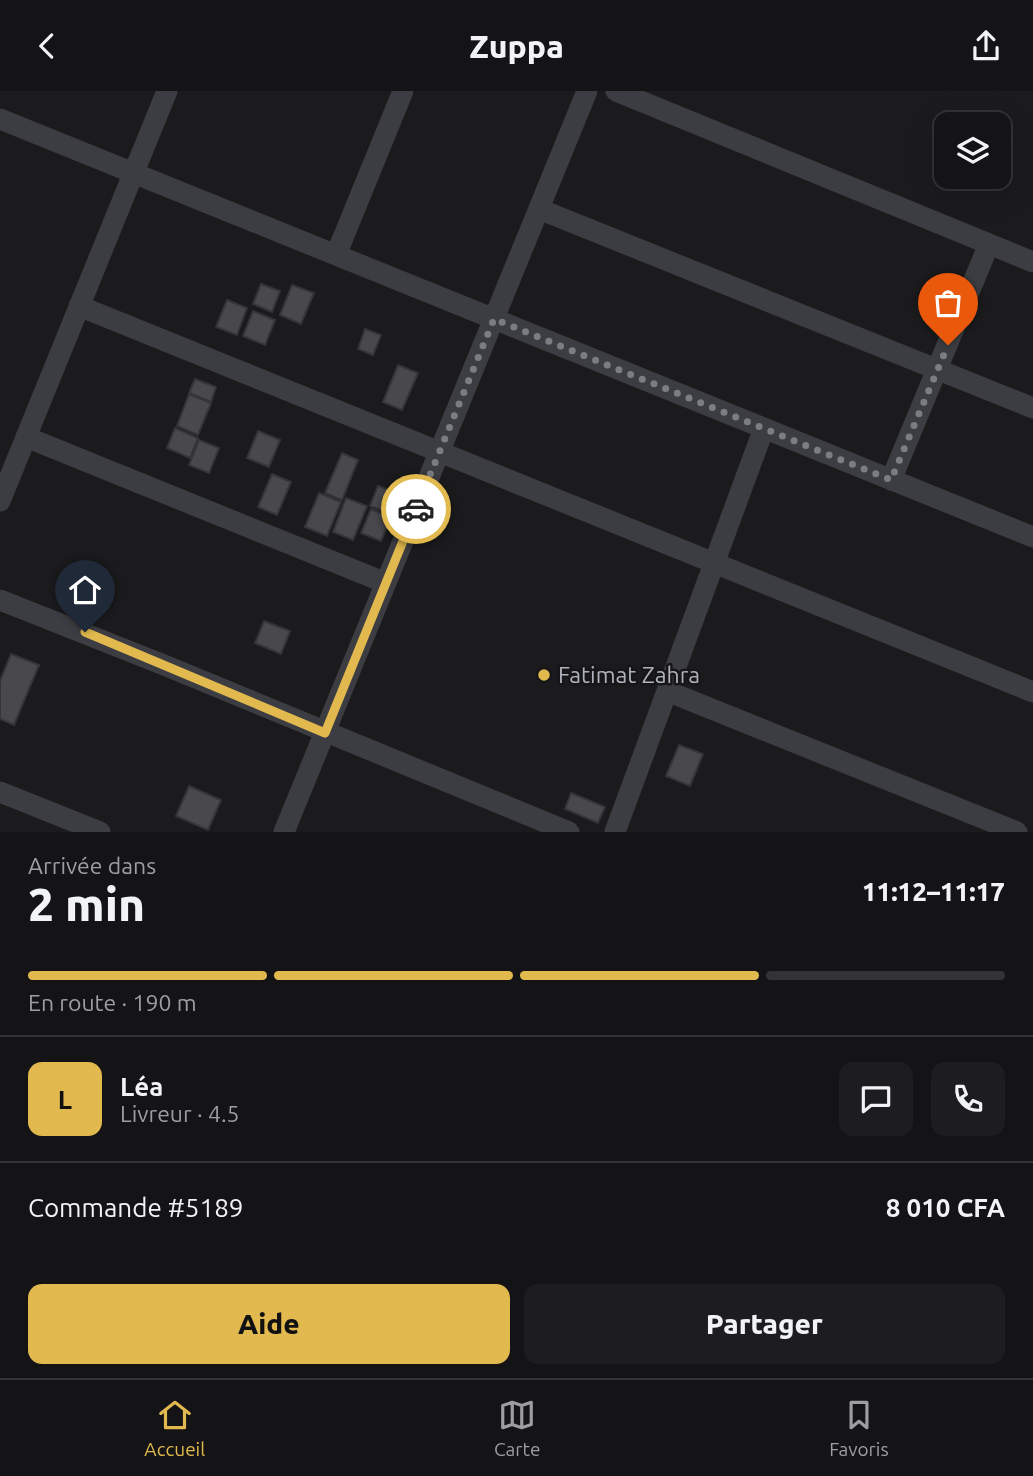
<!DOCTYPE html>
<html lang="fr">
<meta charset="utf-8">
<style>
body{margin:0;font-family:Ubuntu,sans-serif;background:#1d1d1f;color:#f1f3f6;height:100vh;display:flex;flex-direction:column;font-size:26px;white-space:nowrap}
*{box-sizing:border-box;margin:0}
p{font-size:23px;color:#9d9ea1}
.icon{flex:none;width:38px;height:38px;fill:none;stroke:currentColor;stroke-width:2;stroke-linecap:round;stroke-linejoin:round}
.map{position:relative;height:741px;overflow:hidden}
.drawer{display:flex;flex-direction:column;background:#141416;flex:1}
.drawer>*{flex:none}
.controls{position:absolute;left:934px;top:21px;display:grid;gap:14px}
.controls a{display:grid;place-items:center;width:77px;height:77px;border-radius:14px;background:#141416;box-shadow:0 7px 28px #0002,0 0 0 2px #333335;font-size:35px}
.pin{position:absolute;display:grid;place-items:center;width:60px;height:60px;color:#fff;margin:-72px -30px;border-radius:50% 50% 50% 0;rotate:-45deg;box-shadow:0 0 7px #0007}
.pin .icon{rotate:45deg}
.courier{position:absolute;display:grid;place-items:center;width:70px;height:70px;margin:-35px;border:5px solid #e1b94e;border-radius:50%;background:#fff;color:#222;box-shadow:0 2px 9px #0007}
.head em{font-style:normal;font-weight:800}
.head div{display:flex;flex-direction:column-reverse}
.head{display:flex;align-items:center;justify-content:space-between;height:119px;padding:0 28px}
h1{font-size:46px;font-weight:800;line-height:52px}
.bar{display:grid;grid-template-columns:repeat(4,1fr);gap:10px 7px;align-content:center;height:84px;padding:0 28px}
.bar i{height:9px;border-radius:5px;background:#333335}
.bar .current{background:#e1b94e}
.bar p{grid-column:span 4}
.line{display:flex;align-items:center;gap:18px;padding:0 28px;border-top:2px solid #333335}
.line div{flex:1}
.round{display:grid;place-items:center;flex:none;width:74px;height:74px;border-radius:14px;background:#1d1d1f}
.cta{display:flex;gap:14px;margin-top:auto;padding:14px 28px}
.cta a{flex:1;height:80px;border-radius:14px;background:#e1b94e;color:#111;font-size:28px;font-weight:800;line-height:80px;text-align:center}
.cta a+a{background:#1d1d1f;color:#f1f3f6}
header{display:flex;justify-content:space-between;align-items:center;height:91px;padding:0 28px;background:#141416;font-size:32px;font-weight:800}
.tabs{display:flex;justify-content:space-around;align-items:center;height:98px;border-top:2px solid #333335;background:#141416;font-size:19px;color:#9d9ea1}
.tabs a{display:grid;justify-items:center;gap:4px}
.tabs .current{color:#e1b94e}
.map>svg:first-child{display:block}
</style>
<header><svg class="icon" aria-label="back" viewBox="0 0 24 24"><path d="M15 5l-7 7 7 7"/></svg>Zuppa<svg class="icon" aria-label="share" viewBox="0 0 24 24"><path d="M12 15V3M7 8l5-5 5 5M5 13v7h14v-7"/></svg></header>
<div class="map">
<svg width="1033" height="741" viewBox="0 0 1033 741">
<rect width="100%" height="100%" fill="#1b1b1d"/>
<path fill="#48484d" stroke="#353539" stroke-width="2" d="M261,193L280,200L272,221L253,213Z
M292,194L314,202L301,233L280,224Z
M227,209L247,217L237,244L216,236Z
M253,220L275,229L265,254L243,245Z
M365,238L381,244L373,264L358,258Z
M398,274L418,282L402,319L383,311Z
M195,288L216,296L211,311L189,302Z
M189,303L211,312L198,344L177,335Z
M175,337L198,347L190,367L167,357Z
M258,340L280,349L269,376L247,367Z
M199,349L219,357L209,382L189,374Z
M342,362L358,369L342,409L325,402Z
M272,383L291,391L277,424L258,416Z
M378,395L397,402L389,422L370,415Z
M319,402L341,411L327,445L305,436Z
M346,407L367,415L353,449L333,441Z
M371,418L391,426L381,450L361,442Z
M264,530L290,540L281,563L255,552Z
M11,563L39,574L14,634L0,628V590Z
M679,654L703,663L690,695L666,685Z
M189,695L221,709L208,739L176,725Z
M571,702L605,716L598,732L565,718Z"/>
<g fill="none" stroke-linecap="round" stroke-linejoin="round">
<path stroke="#3c3d42" stroke-width="21" d="M616,0L1033,171
M0,28L1033,446
M539,118L1033,317
M336,164L403,0
M79,215L1033,601
M26,346L386,492
M891,389L989,153
M0,410L167,0
M0,509L164,574L569,741
M667,600L1017,741
M0,701L100,741
M284,741L587,0
M615,741L764,337"/>
</g>
<g fill="none" stroke-linecap="round" stroke-linejoin="round">
<path stroke="#7b7d84" stroke-width="7" stroke-dasharray="0 12.6" d="M416,418L494,228L891,389L948,254"/>
<path stroke="#e1b94e" stroke-width="9" d="M85,541L325,642L416,418"/>
</g>
<circle fill="#e1b94e" stroke="#161618" stroke-width="2.5" cx="544" cy="584" r="7"/>
<g text-anchor="middle" stroke-width="5" stroke-linejoin="round" paint-order="stroke">
<g font-size="23" fill="#afb2bb" stroke="#161618" text-anchor="start">
<text x="558" y="592">Fatimat Zahra</text>
</g>
</g>
</svg>
<div class="controls">
<a><svg class="icon" aria-label="layers" viewBox="0 0 24 24"><path d="M12 4l9 5-9 5-9-5zM3 14l9 5 9-5"/></svg></a>
</div>
<div class="pin" style="left:948px;top:254px;background:#ea580c"><svg class="icon" aria-label="bag" viewBox="0 0 24 24"><path d="M5 8h14l-1 12H6zM9 8a3 3 0 0 1 6 0"/></svg></div>
<div class="pin" style="left:85px;top:541px;background:#1f2937"><svg class="icon" aria-label="home" viewBox="0 0 24 24"><path d="M3 11l9-7 9 7M6 9v11h12V9"/></svg></div>
<div class="courier" style="left:416px;top:418px"><svg class="icon" aria-label="car" viewBox="0 0 24 24"><path d="M5 17H2v-5l4-1 3-4h7l3 4 3 1v5h-3M9 17h6M6 11h13"/><circle cx="7" cy="17" r="2"/><circle cx="17" cy="17" r="2"/></svg></div>
</div>
<section class="drawer">
<div class="head"><div><h1>2 min</h1><p>Arrivée dans</p></div><em>11:12–11:17</em></div>
<div class="bar"><i class="current"></i><i class="current"></i><i class="current"></i><i></i><p>En route · 190 m</p></div>
<div class="line" style="height:126px"><b class="round" style="background:#e1b94e;color:#111">L</b><div><b>Léa</b><p>Livreur · 4.5</p></div><a class="round"><svg class="icon" aria-label="chat" viewBox="0 0 24 24"><path d="M4 5h16v11H9l-5 4z"/></svg></a><a class="round"><svg class="icon" aria-label="phone" viewBox="0 0 24 24"><path d="M5 4h4l2 5-3 2q2 4 5 5l2-3 5 2v4C11 20 4 13 5 4z"/></svg></a></div>
<div class="line" style="height:91px"><div>Commande #5189</div><b>8 010 CFA</b></div>
<div class="cta"><a>Aide</a><a>Partager</a></div>
</section>
<nav class="tabs">
<a class="current"><svg class="icon" aria-label="home" viewBox="0 0 24 24"><path d="M3 11l9-7 9 7M6 9v11h12V9"/></svg>Accueil</a>
<a><svg class="icon" aria-label="map" viewBox="0 0 24 24"><path d="M3 6l6-2 6 2 6-2v14l-6 2-6-2-6 2zM9 4v14M15 6v14"/></svg>Carte</a>
<a><svg class="icon" aria-label="saved" viewBox="0 0 24 24"><path d="M7 4h10v16l-5-4-5 4z"/></svg>Favoris</a>
</nav>
